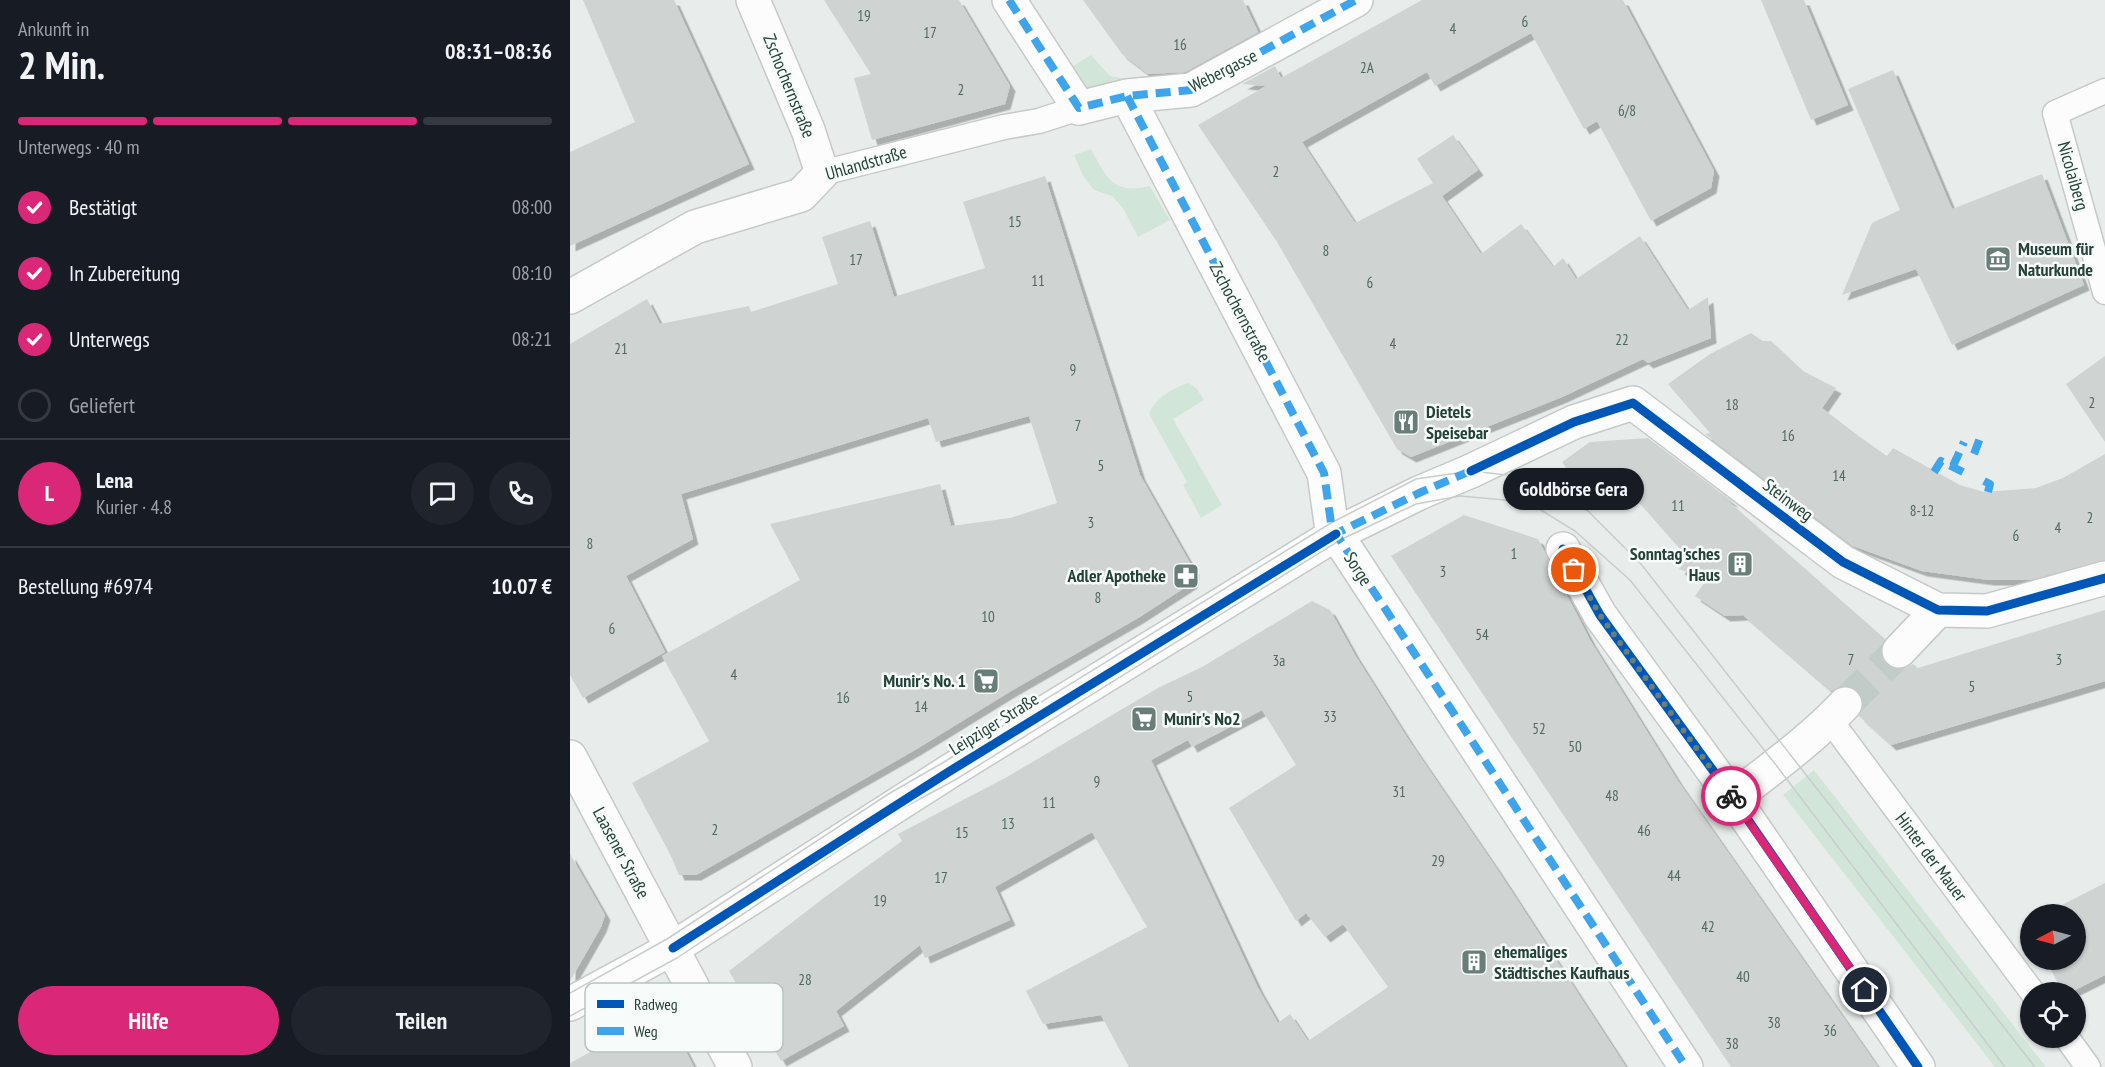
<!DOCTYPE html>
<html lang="de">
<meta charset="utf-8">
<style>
body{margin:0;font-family:"PT Sans Narrow",sans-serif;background:#20242c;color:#f1f3f6;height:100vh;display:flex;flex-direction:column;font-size:22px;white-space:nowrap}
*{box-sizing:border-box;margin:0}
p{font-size:20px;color:#9ea1a6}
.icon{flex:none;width:33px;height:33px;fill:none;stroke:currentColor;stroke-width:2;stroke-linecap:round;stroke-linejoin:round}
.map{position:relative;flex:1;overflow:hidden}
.details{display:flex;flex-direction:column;background:#171b24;width:570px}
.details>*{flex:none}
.needle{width:39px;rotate:264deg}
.tools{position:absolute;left:1450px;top:904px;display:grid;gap:12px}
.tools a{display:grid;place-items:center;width:66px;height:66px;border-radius:50%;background:#171b24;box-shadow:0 2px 4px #0004;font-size:30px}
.pin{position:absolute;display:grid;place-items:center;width:51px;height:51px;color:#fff;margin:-26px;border:3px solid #fff;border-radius:50%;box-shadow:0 2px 6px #0007}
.courier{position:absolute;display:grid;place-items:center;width:60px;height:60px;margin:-30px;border:4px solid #db2777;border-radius:50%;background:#fff;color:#222;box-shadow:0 2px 8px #0007}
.bubble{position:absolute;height:42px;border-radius:21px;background:#171b24;box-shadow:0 2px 4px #0004;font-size:20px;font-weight:600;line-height:42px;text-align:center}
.overview em{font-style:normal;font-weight:600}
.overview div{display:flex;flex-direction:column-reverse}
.overview{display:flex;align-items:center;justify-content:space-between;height:102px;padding:0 18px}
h1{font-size:39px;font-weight:600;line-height:45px}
.bar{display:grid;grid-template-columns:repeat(4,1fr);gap:9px 6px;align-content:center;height:72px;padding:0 18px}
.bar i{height:8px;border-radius:4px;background:#363941}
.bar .on{background:#db2777}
.bar p{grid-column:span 4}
.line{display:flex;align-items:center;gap:15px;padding:0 18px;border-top:2px solid #363941}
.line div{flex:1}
.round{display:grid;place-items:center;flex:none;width:63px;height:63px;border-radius:32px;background:#20242c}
ol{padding:0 18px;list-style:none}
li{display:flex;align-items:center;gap:18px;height:66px}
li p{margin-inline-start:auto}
li .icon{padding:6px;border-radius:50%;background:#db2777;color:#fff;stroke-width:4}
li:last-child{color:#9ea1a6}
li i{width:33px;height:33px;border:3px solid #363941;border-radius:50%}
.action{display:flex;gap:12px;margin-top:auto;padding:12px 18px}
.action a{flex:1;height:69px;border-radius:36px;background:#db2777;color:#fff;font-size:24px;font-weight:600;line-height:69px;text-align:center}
.action a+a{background:#20242c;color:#f1f3f6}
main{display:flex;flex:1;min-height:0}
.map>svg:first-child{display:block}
</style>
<main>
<section class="details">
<div class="overview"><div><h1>2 Min.</h1><p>Ankunft in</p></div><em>08:31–08:36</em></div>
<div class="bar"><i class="on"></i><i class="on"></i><i class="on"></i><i></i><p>Unterwegs · 40 m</p></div>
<ol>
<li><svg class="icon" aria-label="check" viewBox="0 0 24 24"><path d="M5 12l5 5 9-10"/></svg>Bestätigt<p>08:00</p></li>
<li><svg class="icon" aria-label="check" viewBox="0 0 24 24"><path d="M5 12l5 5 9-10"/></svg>In Zubereitung<p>08:10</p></li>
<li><svg class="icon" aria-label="check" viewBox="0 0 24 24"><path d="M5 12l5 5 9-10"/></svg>Unterwegs<p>08:21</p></li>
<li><i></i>Geliefert</li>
</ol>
<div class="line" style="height:108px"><b class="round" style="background:#db2777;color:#fff">L</b><div><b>Lena</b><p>Kurier · 4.8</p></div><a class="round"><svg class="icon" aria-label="chat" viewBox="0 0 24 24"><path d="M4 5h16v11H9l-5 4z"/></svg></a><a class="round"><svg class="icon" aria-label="phone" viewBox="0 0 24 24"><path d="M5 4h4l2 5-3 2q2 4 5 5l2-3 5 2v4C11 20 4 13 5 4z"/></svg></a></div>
<div class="line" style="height:78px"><div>Bestellung #6974</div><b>10.07 €</b></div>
<div class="action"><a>Hilfe</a><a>Teilen</a></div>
</section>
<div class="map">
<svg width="1535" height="1067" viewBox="0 0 1535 1067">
<defs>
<filter id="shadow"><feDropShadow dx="5.5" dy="5.5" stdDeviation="0" flood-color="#0004"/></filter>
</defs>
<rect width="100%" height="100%" fill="#e8edeb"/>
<path fill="#d1e6d8" d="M521,55L540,76L552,78L569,85L516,105L495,71Z
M521,149C537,178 543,195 580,186L600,220L568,237L553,208L542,196L524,190L513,176L504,155Z
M619,383L627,389L634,400L603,419L652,505L631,518L613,485L617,482L579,414C584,399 604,387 619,383Z
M1244,770L1476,1067H1425L1213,795Z"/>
<path fill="#cfd4d2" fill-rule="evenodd" filter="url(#shadow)" d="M13,0H104L179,164L0,246V152L65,122Z
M254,0H389L440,86L435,104L302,140L284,78L301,74Z
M513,0H673L688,32L615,72L578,74L552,54Z
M852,0H1053L1144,171L1141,188L1081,221L1027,121L1014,129L961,33L865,86L857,72L732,142L785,223L863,183L847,159L883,135L908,170L872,196L911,254L951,224L983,267L993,258L1006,279L1070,236L1118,310L1138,297L1141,338L1078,363L1073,359L992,397L841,457L827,449L707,242L628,125L696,86L672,84L705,66L711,78Z
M1191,0H1234L1278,105L1241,120Z
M1323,70L1382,209L1472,174L1514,285L1382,345L1346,269L1272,295L1302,223L1330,210L1278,89Z
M475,176L570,475L624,570L622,583L568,618L441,691L345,750L126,875H109L101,856L62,783L139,741L92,656L230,580L200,524L370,484L381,526L440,518L487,503L459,416L366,442L358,418L111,494L123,539L56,576L95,652L13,698L0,675V344L77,299L90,324L179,306L181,312L268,284L252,237L300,221L324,297L415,268L393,202Z
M1181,333L1193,341H1201L1233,371L1266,388L1252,408L1290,437L1317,456L1323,448L1390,485L1414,492L1466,488L1493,478L1535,454V560L1460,580H1419L1352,571L1283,546L1135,434L1140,433L1098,384L1140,354Z
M1535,356V442L1496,384Z
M1078,438L1163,502L1157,500L1315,639L1311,647V657L1317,665L1324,669H1334L1343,664L1348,668L1535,610V681L1321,745L1289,716L1293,708V700L1288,690L1279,686H1271L1261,691L1173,615L1155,616L1125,596L1137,579L1109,569L1118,558L1065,498L1011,490L992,462L1020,442Z
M894,515L968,539L1020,640L1108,781L1308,1067H1161L821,556Z
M742,601L760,610L785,655L840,742L927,869L1056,1067H559L531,1015L473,1024L456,991L577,927L522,832L425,887L440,920L355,958L350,945L266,1011L274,1026L211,1061L159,971L255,897L332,841L328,834L437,777L588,688L632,667ZM692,710L726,765L659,808L726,921L736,913L755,937L773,924L818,987L738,1041L720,1014L708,1023L688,988L581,760L618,740L622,747Z
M0,854L35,915L31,927L0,981Z
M1535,883V975L1499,993H1493L1476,960H1506V915H1472Z
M95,1012L124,1067H0V1063Z"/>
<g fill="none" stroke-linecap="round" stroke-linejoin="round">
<path stroke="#c1cbc8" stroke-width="33" stroke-dasharray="33 16" stroke-linecap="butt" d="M1275,704L1329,651"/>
<defs>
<path id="service" d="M1535,91L1485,113L1535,292
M252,173L434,127L469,121L509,108
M1260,720L1463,993
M1497,1038L1518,1067"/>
<path id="pedestrian" d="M557,96L754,473L761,523L770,540L1116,1067
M509,108L557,96L621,90L786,0
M103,948L380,771L766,534L849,493L901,471"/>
<path id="minor" d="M439,0L509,108
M0,297L125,227L231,195L252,173L238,130L183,0
M901,471L1004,422L1063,403L1273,562L1368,610L1417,611L1535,578
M993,549L1030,615L1163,798L1348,1067
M1329,651L1368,610
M0,757L165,1067
M1163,798C1202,768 1242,739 1275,704
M0,1004L103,948"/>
</defs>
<use href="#service" stroke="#c5cac8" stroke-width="27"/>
<use href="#pedestrian" stroke="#c5cac8" stroke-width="36"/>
<use href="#minor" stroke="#c5cac8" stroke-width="36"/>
<use href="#service" stroke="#fcfcfc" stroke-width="24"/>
<use href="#pedestrian" stroke="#fcfcfc" stroke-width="33"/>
<use href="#minor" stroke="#fcfcfc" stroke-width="33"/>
<path stroke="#c9cdcc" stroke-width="1.5" d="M0,993L97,939L320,793L374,762L761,523L846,479L901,471L946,476L984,490L1018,511L1071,564L1465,1067
M0,1016L107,958L329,810L385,780L770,540L846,504L890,496L935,500L966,507L1005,531L1060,580L1206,765L1435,1067"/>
<path stroke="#3ea4ec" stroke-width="8" stroke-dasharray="15 8" stroke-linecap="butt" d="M439,0L509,108L557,96L621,90L786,0
M557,96L754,473L761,523L770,540L1116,1067
M1404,454L1410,438
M1383,466L1394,442
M1364,472L1371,461L1393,472
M1414,481L1420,484L1418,492
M761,536L849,493L905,469"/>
<defs>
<path id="cycleway" d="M901,471L1004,422L1063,403L1273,562L1368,610L1417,611L1535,578
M993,549L1030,615L1163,798L1348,1067
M103,948L380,771L766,534"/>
</defs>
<use href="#cycleway" stroke="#f7fbf9" stroke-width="13"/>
<use href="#cycleway" stroke="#0057b8" stroke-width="9"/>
</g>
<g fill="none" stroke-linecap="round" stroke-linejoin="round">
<path stroke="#697e78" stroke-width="6" stroke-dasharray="0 10.8" d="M1004,570L1030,615L1161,796"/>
<path stroke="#db2777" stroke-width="8" d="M1161,796L1295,990"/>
</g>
<defs>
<symbol id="museum-square" viewBox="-11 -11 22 22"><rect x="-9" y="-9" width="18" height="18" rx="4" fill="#697e78" stroke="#f7fbf9"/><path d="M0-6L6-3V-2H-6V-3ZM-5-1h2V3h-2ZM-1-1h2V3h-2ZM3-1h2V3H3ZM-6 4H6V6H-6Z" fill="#fff"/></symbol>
<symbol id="restaurant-square" viewBox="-11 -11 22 22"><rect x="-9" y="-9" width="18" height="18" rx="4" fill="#697e78" stroke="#f7fbf9"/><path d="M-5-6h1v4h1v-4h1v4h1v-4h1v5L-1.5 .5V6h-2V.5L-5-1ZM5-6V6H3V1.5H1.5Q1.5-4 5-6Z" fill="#fff"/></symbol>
<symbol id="building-square" viewBox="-11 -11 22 22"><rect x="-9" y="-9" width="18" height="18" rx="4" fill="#697e78" stroke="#f7fbf9"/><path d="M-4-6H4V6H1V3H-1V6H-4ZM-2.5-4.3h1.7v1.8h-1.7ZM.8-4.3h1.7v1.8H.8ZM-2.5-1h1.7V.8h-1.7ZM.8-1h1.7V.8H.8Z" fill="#fff"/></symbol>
<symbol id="pharmacy-square" viewBox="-11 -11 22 22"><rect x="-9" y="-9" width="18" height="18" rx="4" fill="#697e78" stroke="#f7fbf9"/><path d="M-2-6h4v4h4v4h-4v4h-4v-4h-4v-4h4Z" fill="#fff"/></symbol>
<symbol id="supermarket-square" viewBox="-11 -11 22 22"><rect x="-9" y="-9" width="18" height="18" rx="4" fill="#697e78" stroke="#f7fbf9"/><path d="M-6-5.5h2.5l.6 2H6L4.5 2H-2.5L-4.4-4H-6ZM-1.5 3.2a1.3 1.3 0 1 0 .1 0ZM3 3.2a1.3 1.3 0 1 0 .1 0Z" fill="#fff"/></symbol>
</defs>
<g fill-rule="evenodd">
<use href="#museum-square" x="1413" y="244" width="30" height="30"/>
<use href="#restaurant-square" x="821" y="407" width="30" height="30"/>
<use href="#building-square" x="1155" y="549" width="30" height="30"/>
<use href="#pharmacy-square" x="601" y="561" width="30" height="30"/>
<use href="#supermarket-square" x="401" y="666" width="30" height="30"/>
<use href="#supermarket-square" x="559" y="704" width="30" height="30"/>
<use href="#building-square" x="889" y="947" width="30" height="30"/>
</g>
<g text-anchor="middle" stroke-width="5" stroke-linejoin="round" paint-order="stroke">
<g font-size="15" fill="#506761">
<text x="294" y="21">19</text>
<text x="955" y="27">6</text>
<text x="883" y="34">4</text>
<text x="360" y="38">17</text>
<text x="610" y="50">16</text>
<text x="797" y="73">2A</text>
<text x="391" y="95">2</text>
<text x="1057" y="116">6/8</text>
<text x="706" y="177">2</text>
<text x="445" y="227">15</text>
<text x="756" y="256">8</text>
<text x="286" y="265">17</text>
<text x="468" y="286">11</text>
<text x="800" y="288">6</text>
<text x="1052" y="345">22</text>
<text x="823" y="349">4</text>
<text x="51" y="354">21</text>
<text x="503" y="375">9</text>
<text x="1522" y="408">2</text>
<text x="1162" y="410">18</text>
<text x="508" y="431">7</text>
<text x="1218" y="441">16</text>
<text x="531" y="471">5</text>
<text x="1269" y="481">14</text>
<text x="1108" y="511">11</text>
<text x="1352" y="516">8-12</text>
<text x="1520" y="523">2</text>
<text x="521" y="528">3</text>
<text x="1488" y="533">4</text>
<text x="1446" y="541">6</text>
<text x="20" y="549">8</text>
<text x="944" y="559">1</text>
<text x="873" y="577">3</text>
<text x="528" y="603">8</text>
<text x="418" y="622">10</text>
<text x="42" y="634">6</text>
<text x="912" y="640">54</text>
<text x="1281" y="665">7</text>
<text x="1489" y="665">3</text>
<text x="709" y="666">3a</text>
<text x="164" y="680">4</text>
<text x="1402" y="692">5</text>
<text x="620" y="702">5</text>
<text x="273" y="703">16</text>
<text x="351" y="712">14</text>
<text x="760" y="722">33</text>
<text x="969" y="734">52</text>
<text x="1005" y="752">50</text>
<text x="527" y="787">9</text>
<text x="829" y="797">31</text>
<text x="1042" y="801">48</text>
<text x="479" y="808">11</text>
<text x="438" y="829">13</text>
<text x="145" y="835">2</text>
<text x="1074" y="836">46</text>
<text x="392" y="838">15</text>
<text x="868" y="866">29</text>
<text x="1104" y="881">44</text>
<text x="371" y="883">17</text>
<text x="310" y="906">19</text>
<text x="1138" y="932">42</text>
<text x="1173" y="982">40</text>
<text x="235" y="985">28</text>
<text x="1204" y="1028">38</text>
<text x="1260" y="1036">36</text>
<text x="1162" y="1049">38</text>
</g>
<g font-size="18" fill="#24423a" stroke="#f7fbf9">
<text transform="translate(653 71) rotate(-27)" y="6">Webergasse</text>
<text transform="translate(219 86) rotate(68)" y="6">Zschochernstraße</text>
<text transform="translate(296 163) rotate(-16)" y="6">Uhlandstraße</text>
<text transform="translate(1503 176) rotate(74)" y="6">Nicolaiberg</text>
<text transform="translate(670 312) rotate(62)" y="6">Zschochernstraße</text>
<text transform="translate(1218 500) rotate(37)" y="6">Steinweg</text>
<text transform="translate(788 569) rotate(57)" y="6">Sorge</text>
<text transform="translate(424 724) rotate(-32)" y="6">Leipziger Straße</text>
<text transform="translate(51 853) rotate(62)" y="6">Laasener Straße</text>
<text transform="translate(1361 857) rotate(53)" y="6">Hinter der Mauer</text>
</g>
<g font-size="18" font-weight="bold" fill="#24423a" stroke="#f7fbf9" text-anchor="start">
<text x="1448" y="255">Museum für<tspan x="1448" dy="21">Naturkunde</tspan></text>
<text x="856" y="418">Dietels<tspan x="856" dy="21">Speisebar</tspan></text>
<text x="1150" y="560" text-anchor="end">Sonntag'sches<tspan x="1150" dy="21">Haus</tspan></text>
<text x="596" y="582" text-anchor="end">Adler Apotheke</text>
<text x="396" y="687" text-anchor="end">Munir's No. 1</text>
<text x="594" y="725">Munir's No2</text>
<text x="924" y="958">ehemaliges<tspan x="924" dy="21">Städtisches Kaufhaus</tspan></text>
</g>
</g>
<rect x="15" y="983" width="198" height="69" rx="9" fill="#f7fbf9" stroke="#b8c4c0" stroke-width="1.5"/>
<rect x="27" y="1000" width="27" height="8" fill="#0057b8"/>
<rect x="27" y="1027" width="27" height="8" fill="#3ea4ec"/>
<g font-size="16" fill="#24423a">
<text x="64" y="1010">Radweg</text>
<text x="64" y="1037">Weg</text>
</g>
</svg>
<div class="tools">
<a><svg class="needle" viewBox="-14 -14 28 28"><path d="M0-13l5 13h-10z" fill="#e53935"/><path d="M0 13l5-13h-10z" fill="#9ea1a6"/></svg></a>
<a><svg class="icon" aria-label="locate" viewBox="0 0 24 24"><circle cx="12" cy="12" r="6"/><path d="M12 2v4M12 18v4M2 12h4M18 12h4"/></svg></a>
</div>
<div class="pin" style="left:1004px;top:570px;background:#ea580c"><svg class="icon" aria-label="bag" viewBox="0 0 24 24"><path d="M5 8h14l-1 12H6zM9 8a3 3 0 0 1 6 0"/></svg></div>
<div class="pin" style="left:1295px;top:990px;background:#1f2937"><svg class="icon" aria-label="home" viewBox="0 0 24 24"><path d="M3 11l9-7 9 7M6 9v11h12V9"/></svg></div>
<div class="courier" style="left:1161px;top:796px"><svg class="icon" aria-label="bike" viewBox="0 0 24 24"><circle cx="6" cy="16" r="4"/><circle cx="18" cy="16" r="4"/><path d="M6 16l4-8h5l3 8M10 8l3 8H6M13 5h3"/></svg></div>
<div class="bubble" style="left:933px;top:468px;width:141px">Goldbörse Gera</div>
</div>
</main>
